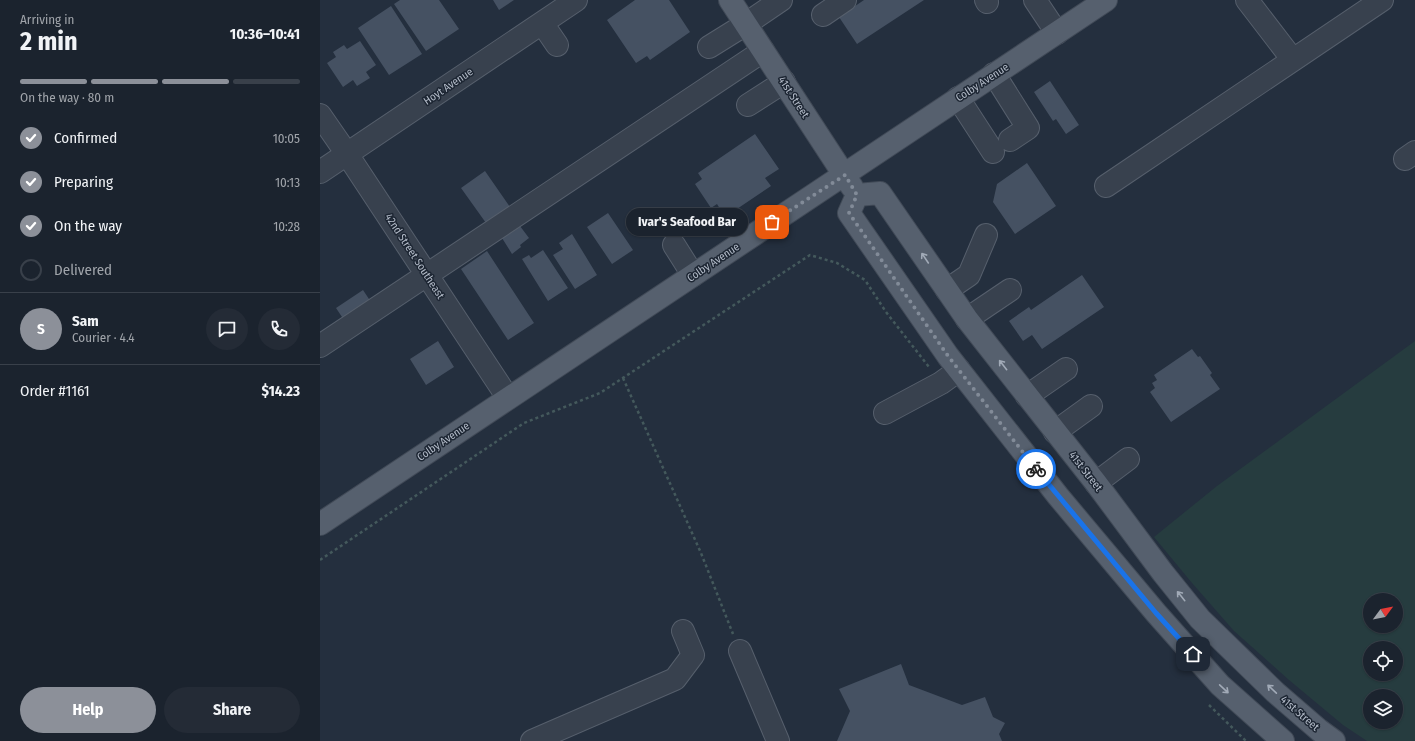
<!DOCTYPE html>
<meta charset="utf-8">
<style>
body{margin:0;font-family:"Fira Sans Condensed",sans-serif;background:#242b36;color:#f1f3f6;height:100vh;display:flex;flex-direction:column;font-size:15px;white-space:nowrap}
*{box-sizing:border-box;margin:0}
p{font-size:13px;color:#a0a4aa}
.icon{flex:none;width:22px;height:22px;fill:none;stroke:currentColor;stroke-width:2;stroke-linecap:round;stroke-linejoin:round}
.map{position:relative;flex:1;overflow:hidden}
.details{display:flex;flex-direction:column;background:#1b232e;width:320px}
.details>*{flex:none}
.needle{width:26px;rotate:58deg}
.tools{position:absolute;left:1043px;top:593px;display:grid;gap:8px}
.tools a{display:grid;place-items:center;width:40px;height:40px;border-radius:50%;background:#1b232e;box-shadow:0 1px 3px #0004,0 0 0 1px #39404a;font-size:20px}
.pin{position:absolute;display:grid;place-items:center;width:34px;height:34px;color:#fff;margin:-17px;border-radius:8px;box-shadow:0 2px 6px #0006}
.courier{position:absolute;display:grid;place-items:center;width:40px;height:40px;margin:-20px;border:3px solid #1a73e8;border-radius:50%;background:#fff;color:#222;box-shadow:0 1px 5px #0007}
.bubble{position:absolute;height:28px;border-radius:14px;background:#1b232e;box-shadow:0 1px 3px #0004,0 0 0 1px #39404a;font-size:13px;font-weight:700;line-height:28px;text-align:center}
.head em{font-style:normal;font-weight:700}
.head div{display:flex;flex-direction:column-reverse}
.head{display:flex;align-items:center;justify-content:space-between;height:68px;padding:0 20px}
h1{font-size:26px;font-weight:700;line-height:30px}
.bar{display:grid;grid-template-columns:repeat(4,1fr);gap:6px 4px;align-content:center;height:48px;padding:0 20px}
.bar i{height:5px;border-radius:3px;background:#39404a}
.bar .on{background:#8c9099}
.bar p{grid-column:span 4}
.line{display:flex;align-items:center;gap:10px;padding:0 20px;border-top:1px solid #39404a}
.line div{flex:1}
.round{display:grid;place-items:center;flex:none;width:42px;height:42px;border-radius:21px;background:#242b36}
ol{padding:0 20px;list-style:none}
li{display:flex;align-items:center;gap:12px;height:44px}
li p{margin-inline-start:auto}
li .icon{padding:4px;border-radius:50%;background:#8c9099;color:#fff;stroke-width:4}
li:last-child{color:#a0a4aa}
li i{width:22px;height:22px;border:2px solid #39404a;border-radius:50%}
.primary-button{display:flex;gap:8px;margin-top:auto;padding:8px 20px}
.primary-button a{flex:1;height:46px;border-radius:24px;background:#8c9099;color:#fff;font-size:16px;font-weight:700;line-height:46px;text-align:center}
.primary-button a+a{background:#242b36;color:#f1f3f6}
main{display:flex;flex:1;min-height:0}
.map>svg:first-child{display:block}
</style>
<main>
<section class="details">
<div class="head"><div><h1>2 min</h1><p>Arriving in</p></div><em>10:36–10:41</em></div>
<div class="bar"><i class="on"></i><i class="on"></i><i class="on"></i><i></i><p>On the way · 80 m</p></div>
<ol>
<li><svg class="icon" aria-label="check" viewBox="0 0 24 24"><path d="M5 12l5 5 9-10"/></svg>Confirmed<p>10:05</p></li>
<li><svg class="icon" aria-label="check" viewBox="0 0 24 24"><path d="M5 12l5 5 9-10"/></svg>Preparing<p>10:13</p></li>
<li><svg class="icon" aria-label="check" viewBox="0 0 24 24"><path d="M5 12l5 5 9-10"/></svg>On the way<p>10:28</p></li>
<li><i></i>Delivered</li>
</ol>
<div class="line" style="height:72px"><b class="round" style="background:#8c9099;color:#fff">S</b><div><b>Sam</b><p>Courier · 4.4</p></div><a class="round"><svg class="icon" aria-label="chat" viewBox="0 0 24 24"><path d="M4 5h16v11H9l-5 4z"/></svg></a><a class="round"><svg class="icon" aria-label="phone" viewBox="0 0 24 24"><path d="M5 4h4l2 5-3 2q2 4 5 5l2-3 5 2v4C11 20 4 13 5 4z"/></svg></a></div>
<div class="line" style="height:52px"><div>Order #1161</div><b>$14.23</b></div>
<div class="primary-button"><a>Help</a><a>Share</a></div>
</section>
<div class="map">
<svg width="1095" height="741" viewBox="0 0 1095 741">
<rect width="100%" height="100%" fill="#242f3e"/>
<path fill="#263c3f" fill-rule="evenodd" d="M1095,341V741H1047L1023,725L969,680L914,631L872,583L834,537L897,486ZM1050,600H1076V626H1050ZM1050,648H1076V674H1050ZM1050,696H1076V722H1050Z"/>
<path fill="#455162" d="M80,0H119L139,29L106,51L74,4Z
M173,0H194L179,10Z
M315,0H349L370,32L330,60L327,56L316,63L287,20Z
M544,0H604L537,44L519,17Z
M71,6L102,54L69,75L38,28Z
M40,41L56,65L46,72L50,78L37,86L33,80L23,87L7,63L16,57L13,52L24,45L27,49Z
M730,81L759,125L746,134L736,119L733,121L714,92Z
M435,134L459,169L445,178L451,186L405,217L397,204L391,208L375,184L382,179L378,173Z
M707,163L736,206L695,234L673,202L677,184Z
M165,171L190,207L166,223L141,188Z
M288,213L313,250L292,264L267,227Z
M200,226L209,238L200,245L201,247L192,254L182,238Z
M252,234L277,275L255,289L233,255L243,249L239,243Z
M223,250L248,288L228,301L202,259L209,255L211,258Z
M167,251L214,323L188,340L141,269Z
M762,275L784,307L722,349L712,335L703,341L689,321L709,307L711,310Z
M43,290L53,305L26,323L16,308Z
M118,341L134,367L106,385L90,359Z
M872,349L878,357L880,356L892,373L890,375L900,389L851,422L830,392L835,388L832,383L837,380L834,375Z
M581,664L589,685L642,705L665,697L673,717L685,723L679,734L682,741H517L530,711L519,689Z"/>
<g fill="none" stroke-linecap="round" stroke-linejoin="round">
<defs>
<path id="minor" d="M666,0L667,2
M715,0L737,33
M927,0L973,60
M503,15L525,0
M222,23L237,45
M389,47L426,24L461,0
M674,74L708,128L690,140
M638,98L673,152
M428,105L464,82
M0,115L27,154L188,398
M1085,159L1095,152
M0,172L256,0
M786,186L1062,0
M354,245L373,275
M627,290L649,275L666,235
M647,319L690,290
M0,346L443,51
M707,396L746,369
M565,413L621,383L639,370
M735,432L771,406
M776,483L808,459
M420,651L458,741
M212,741L355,679L373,655L363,631"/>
<path id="major" d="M410,0L532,187
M537,195L560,193L647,319L776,483L843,573L880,619L955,692L999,730L1014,741
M537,195L529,213L628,356L738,496L836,613L900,685L963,741
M0,524L786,0"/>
</defs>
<use href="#minor" stroke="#565f6c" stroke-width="24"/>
<use href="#major" stroke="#414a57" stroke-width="24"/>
<path stroke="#44595c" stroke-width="2.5" stroke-dasharray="3 3" stroke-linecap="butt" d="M303,378L381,553L413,634
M0,560L204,423L280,393L490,255L517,263L545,280L566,312L609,367
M889,705L926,741"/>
<use href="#minor" stroke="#38414e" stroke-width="22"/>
<use href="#major" stroke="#56606e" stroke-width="22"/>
</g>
<defs><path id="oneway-shaft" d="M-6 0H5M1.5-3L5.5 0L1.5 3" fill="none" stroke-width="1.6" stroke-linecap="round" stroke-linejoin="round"/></defs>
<g stroke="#a1aab7">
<use href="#oneway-shaft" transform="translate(605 258) rotate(-124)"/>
<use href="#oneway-shaft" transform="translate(683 365) rotate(-128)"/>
<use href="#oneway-shaft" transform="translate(861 596) rotate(-129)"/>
<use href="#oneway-shaft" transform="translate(904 689) rotate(43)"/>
<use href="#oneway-shaft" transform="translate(952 689) rotate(-137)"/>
</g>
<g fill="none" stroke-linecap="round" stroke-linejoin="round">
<path stroke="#828b98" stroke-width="4" stroke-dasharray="0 7.2" d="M452,222L525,175L537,195L529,213L628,356L716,469"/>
<path stroke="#1a73e8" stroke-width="5" d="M716,469L836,613L873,654"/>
</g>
<g text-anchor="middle" stroke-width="3" stroke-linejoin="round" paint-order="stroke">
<g font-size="11" fill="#b4bcc9" stroke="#1d2633">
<text transform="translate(662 82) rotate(-33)" y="4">Colby Avenue</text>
<text transform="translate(128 86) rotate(-34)" y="4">Hoyt Avenue</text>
<text transform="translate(474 97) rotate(57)" y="4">41st Street</text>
<text transform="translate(95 256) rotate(57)" y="4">42nd Street Southeast</text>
<text transform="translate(393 262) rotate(-34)" y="4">Colby Avenue</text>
<text transform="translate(123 441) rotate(-34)" y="4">Colby Avenue</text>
<text transform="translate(766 471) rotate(52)" y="4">41st Street</text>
<text transform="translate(980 713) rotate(41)" y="4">41st Street</text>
</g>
</g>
</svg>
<div class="tools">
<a><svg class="needle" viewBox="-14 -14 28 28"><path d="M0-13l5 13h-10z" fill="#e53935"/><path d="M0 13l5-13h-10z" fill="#a0a4aa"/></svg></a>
<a><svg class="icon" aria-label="locate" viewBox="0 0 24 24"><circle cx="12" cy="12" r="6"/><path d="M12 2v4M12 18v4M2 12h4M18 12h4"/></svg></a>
<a><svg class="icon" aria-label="layers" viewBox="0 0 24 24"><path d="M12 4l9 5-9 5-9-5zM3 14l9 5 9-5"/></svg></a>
</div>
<div class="pin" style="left:452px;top:222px;background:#ea580c"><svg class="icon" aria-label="bag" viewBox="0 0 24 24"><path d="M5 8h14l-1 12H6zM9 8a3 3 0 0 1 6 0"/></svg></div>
<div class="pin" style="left:873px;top:654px;background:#1f2937"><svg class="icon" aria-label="home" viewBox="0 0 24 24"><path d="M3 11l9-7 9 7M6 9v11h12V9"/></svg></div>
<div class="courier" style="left:716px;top:469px"><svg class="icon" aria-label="bike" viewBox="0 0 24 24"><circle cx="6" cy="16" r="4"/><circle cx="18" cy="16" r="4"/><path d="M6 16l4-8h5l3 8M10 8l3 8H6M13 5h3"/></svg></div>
<div class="bubble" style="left:306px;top:208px;width:122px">Ivar's Seafood Bar</div>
</div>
</main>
